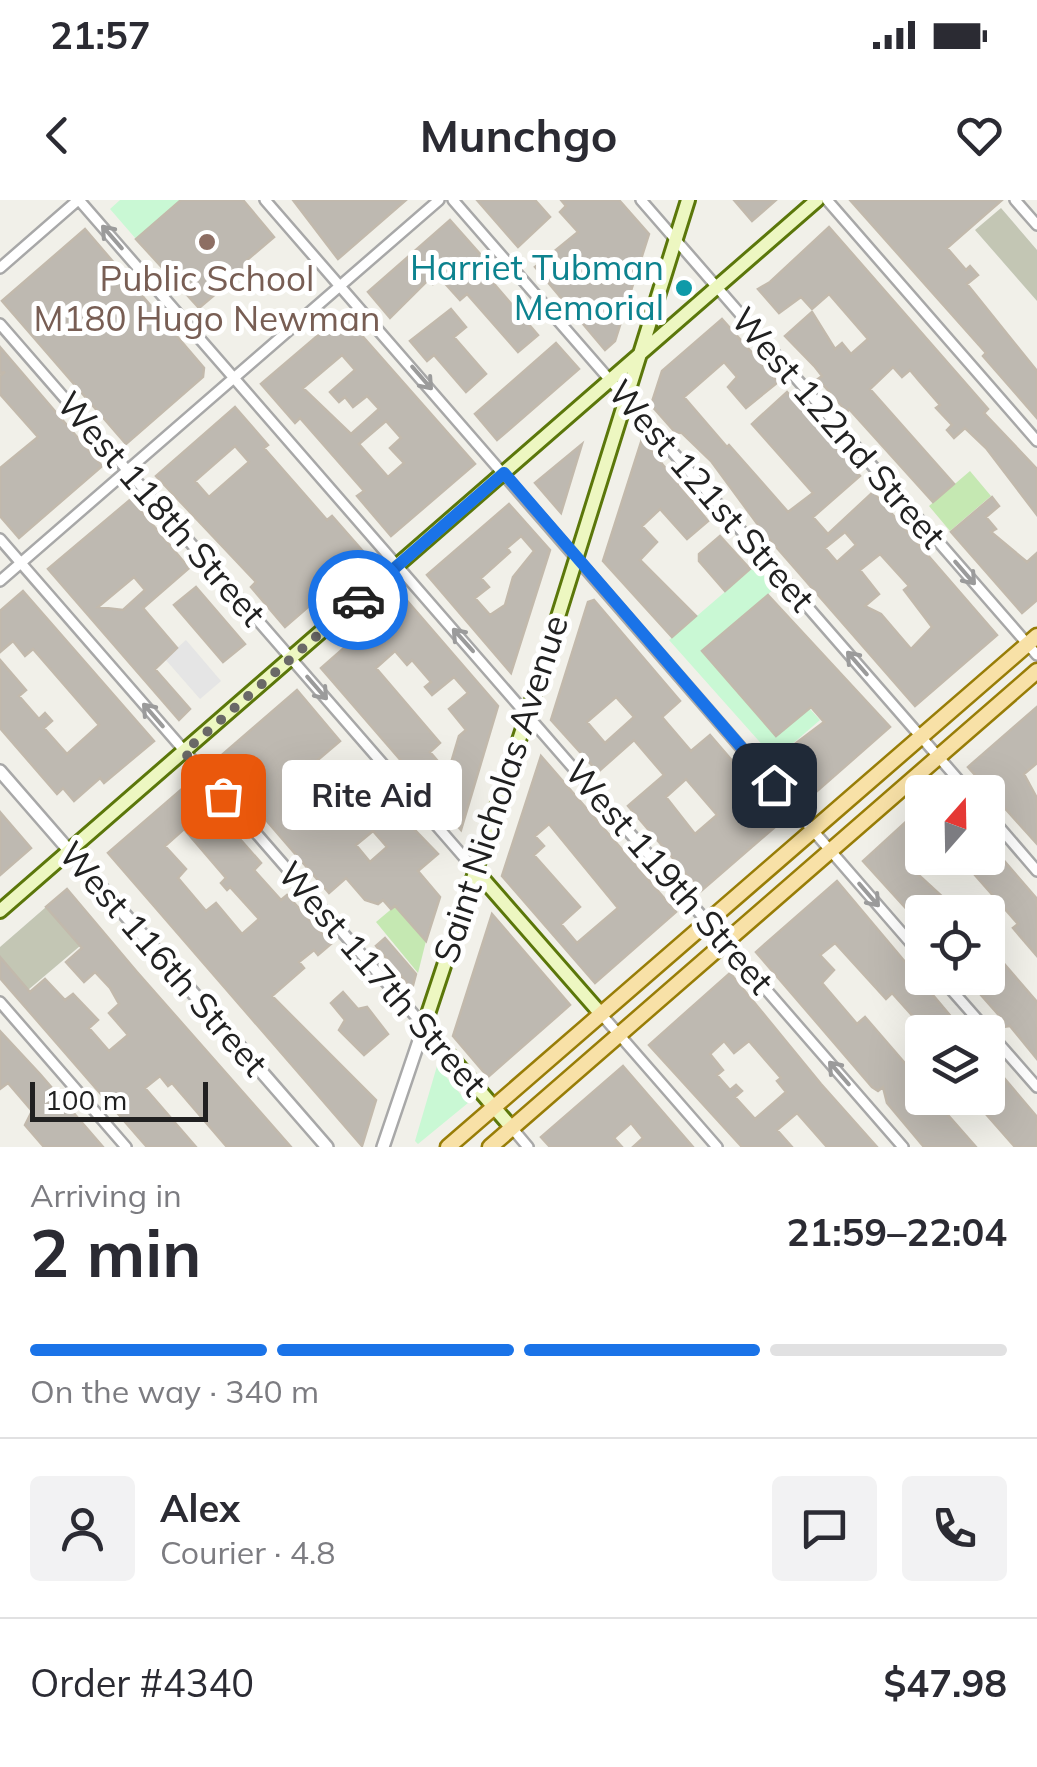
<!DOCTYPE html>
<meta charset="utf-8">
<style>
body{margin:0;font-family:Mulish,sans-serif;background:#f2f2f3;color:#2b2b33;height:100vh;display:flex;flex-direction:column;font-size:38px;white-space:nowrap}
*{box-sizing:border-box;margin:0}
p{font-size:32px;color:#7c7c81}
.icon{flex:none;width:55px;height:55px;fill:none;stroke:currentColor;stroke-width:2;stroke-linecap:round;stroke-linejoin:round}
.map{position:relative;height:947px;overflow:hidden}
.details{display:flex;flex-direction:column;background:#fff;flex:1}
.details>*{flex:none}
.needle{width:65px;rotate:20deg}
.fabs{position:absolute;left:905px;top:575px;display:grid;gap:20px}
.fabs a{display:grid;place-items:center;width:100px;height:100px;border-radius:10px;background:#fff;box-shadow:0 10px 40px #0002;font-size:50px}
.scale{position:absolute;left:30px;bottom:25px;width:178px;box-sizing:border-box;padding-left:10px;border:5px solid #212121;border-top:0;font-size:28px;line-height:35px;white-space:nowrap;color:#212121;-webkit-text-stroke:8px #fff;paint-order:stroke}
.pin{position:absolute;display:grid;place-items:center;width:85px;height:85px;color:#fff;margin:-42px;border-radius:20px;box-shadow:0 5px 15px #0006}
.courier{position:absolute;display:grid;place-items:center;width:100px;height:100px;margin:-50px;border:8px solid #1a73e8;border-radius:50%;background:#fff;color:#222;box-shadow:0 2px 12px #0007}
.bubble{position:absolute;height:70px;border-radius:10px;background:#fff;box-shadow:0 10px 40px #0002;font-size:32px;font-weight:700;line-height:70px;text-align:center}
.summary em{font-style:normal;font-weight:700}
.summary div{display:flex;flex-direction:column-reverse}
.summary{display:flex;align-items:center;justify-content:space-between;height:170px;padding:0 30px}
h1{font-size:65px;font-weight:700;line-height:75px}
.bar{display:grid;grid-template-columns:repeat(4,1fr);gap:15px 10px;align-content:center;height:120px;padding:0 30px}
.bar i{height:12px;border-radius:8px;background:#e1e1e2}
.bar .active{background:#1a73e8}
.bar p{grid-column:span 4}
.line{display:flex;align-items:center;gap:25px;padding:0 30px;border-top:2px solid #e1e1e2}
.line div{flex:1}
.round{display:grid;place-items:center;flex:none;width:105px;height:105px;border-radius:10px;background:#f2f2f3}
.status{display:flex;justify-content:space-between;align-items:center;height:70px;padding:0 50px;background:#fff;direction:ltr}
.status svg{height:28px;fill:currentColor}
header{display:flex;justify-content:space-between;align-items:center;height:130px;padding:0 30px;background:#fff;font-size:45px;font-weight:700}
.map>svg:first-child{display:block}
</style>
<div class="status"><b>21:57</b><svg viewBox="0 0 49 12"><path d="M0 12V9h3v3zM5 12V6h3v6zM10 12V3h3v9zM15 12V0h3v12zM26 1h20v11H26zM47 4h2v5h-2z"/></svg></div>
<header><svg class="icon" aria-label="back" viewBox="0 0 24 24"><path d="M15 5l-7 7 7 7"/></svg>Munchgo<svg class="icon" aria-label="heart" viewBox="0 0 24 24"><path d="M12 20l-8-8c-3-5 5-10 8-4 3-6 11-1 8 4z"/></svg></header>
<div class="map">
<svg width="1037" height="947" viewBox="0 0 1037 947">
<rect width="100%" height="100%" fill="#f1f0e9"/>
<path fill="#c3c6b4" d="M1001,8L1037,50V101L975,30Z
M46,707L80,746L28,790L0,757V747Z"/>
<path fill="#c5e8b2" d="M970,271L991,296L950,331L929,306Z
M395,706L426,741L418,773L376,722Z"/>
<path fill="#c9f8d4" d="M120,0H181L136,39L110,9Z
M755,366L775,388L703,451L776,536L809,508L820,520L775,559L669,440Z
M437,866L468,903L418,944L415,941Z"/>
<path fill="#e5e5e5" d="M186,440L221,481L200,499L165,459Z"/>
<path fill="#beb9b1" stroke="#c2b9ac" stroke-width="2.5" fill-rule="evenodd" d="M181,0H243L274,37L247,60L251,64L199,108L136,39Z
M293,0H406L338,59Z
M477,0H535L550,17L518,47Z
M561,0H619L649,34L615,141L605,150L535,67L578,32L560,12L566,6Z
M734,0H776L752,21Z
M850,0H1002L947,48L966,70L970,66L978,75L967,84L1037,171V218L983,156L986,153Z
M450,20L496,72L489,78L538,135L518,152L467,94L460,100L440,78L433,84L429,79L390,118L368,92Z
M829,27L988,209L984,213L1037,269V315L986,248L965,228L954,238L947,230L952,225L936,208L940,205L920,182L910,170L902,177L893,167L870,189L954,284L933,302L849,209L847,212L818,179L822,176L815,167L785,136L812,112L835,149L842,143L851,154L868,139L829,94L812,109L801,97L779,113L758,89L770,82Z
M85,29L204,168L203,177L126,244L2,101Z
M451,109L466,127L454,137L486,174L466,192L434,155L427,161L410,141Z
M343,114L475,264L391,336L357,296L364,291L300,218L295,223L261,184ZM342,155L355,170L330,192L339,202L345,197L353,207L367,196L379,209L351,234L303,188ZM386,221L401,238L390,248L404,263L388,277L359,244Z
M722,119L778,182L746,208L728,187L737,177L724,162L684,197L727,247L729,245L788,312L813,293L752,224L787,192L860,276L813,317L828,334L873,292L997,435L915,506L764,333L711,261L682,233L675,232L651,205L662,171ZM845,332L856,345L837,362L825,348ZM880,354L909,386L904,390L932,427L911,449L881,414L865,406L879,394L860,370Z
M556,143L579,169L497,240L475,214Z
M0,147L102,266L19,338L0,316V268L38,237L0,194V176L5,172L0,173Z
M235,207L268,245L264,248L327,320L332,316L367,356L285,427L251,387L256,382L156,276ZM235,246L249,262L209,297L195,281Z
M642,239L708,321L687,339L660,309L642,326L657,342L640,360L696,416L672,437L603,361Z
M582,244L561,313L535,283Z
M992,297L999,306L986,317L996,329L991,332L1027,362L1037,353V400L1022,413L951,332Z
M131,299L189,368L143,408L177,448L155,469L190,509L179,520L48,369ZM134,377L145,390L123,410L98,407Z
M509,304L550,350L511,473L427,375ZM521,336L534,351L513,377L505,405L490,415L475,398L489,387L481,378L510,352L507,348Z
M720,336L750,369L725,391L699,361V354Z
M196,387L245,444L223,462L174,405Z
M23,391L154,541L104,583L100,578L74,601L63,588L57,594L0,528V460L26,490L19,496L39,519L45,513L52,521L44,528L67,554L99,525L33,449L25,456L13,441L0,452V411Z
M768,395L890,527L808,599L775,559L824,522L811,507L776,536L702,451Z
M403,396L498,506L461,630L321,468ZM395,451L407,465L412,460L431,482L425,487L432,495L454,477L468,493L449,509L466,530L459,536L448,573L430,552L440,543L376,468Z
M594,400L680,501L662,517L691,551L710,535L783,620L701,691L628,606L664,575L634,540L598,572L551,520L588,402ZM616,497L634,517L605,543L587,522ZM686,579L717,615L695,634L666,597Z
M297,490L340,541L299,576L317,597L357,570L438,654L418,671L440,697L426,741L395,706L391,709L383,700L378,704L365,700L346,678L329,693L215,561ZM373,631L387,647L370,662L356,645Z
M1037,507V563L1024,574L1037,598V644L968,567Z
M541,556L676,712L595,783L502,676ZM549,624L618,708L577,743L561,724L580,707L534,655L544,646L535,636Z
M190,582L261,663L254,670L281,700L287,695L331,744L318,755L314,750L299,762L304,768L272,796L376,900L362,946L108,653ZM184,629L226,678L221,683L227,690L230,687L259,719L242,734L216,703L206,711L178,678L186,669L165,646Z
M922,607V658L911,668L959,712H922V726L863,661Z
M0,612L31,648L0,675Z
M988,642L1037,699V756L1013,728L1018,724L960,658H988Z
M837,681L964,832H927L892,793L886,799L835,743L820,755L834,770L822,783L857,824L865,817L922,883V898H933L976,947H924L887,903L883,887L878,891L872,887L756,752Z
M67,689L137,772L291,947H227L172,883L168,886L160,876L145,888L196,947H147L139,938L0,778V757L30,792L45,779L65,800L73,794L98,820L89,828L109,851L128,835L109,813L119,804L110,788L95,772L84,782L66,762L82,748L46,707Z
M492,714L570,805L488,877L453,836Z
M385,738L416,774L412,789L376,746Z
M988,745L1037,802V859L1010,826L1003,827L1004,821L966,778H988Z
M730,773L821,884L877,947H827L797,913L777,930L792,947H742L649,845ZM724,841L734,853L749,841L781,878L777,881L786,892L755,919L735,897L742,891L736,885L730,890L717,875L723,870L710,854Z
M343,792L358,809L367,807L388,834L364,855L339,830L345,820L331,803Z
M0,831L40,874L103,947H44L25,925L32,911L8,883L0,889Z
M988,859L1037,917V947H1015L978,905L988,898Z
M623,866L693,947H633L643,938L631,923L614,938L622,947H550L541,937Z"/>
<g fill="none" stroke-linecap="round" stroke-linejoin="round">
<defs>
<path id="minor" d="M79,0L903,947
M265,0L922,756
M453,0L969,592
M641,0L1037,455
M827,0L1037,241
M1015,0L1037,25
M0,68L78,0
M0,124L476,671
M0,339L424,826
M0,381L439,0
M988,614L1037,671
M941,778L1037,887
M0,802L126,947
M601,814L717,947
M512,928L528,947"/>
<path id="tertiary" d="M0,571L327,947
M383,947L424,826"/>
<path id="secondary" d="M476,671L601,814
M0,711L817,0
M512,928L424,826L528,513L688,0"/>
<path id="primary" d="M448,947L1037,436
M490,947L1037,471"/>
</defs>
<use href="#minor" stroke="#a8a8a8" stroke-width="14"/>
<use href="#tertiary" stroke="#a8a8a8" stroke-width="16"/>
<use href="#secondary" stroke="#5b770a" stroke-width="18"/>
<use href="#primary" stroke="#987d07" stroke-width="19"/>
<use href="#minor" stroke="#fff" stroke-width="9"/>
<use href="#tertiary" stroke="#fff" stroke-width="11"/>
<use href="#secondary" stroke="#edf7c1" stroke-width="12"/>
<use href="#primary" stroke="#f8e1a7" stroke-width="14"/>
</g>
<defs><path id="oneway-shaft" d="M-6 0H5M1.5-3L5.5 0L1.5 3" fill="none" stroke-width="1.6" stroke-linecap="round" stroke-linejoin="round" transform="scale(2.5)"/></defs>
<g stroke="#9b9b9b">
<use href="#oneway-shaft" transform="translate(112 37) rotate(-131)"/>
<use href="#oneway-shaft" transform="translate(422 178) rotate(49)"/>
<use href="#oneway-shaft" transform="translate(965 373) rotate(49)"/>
<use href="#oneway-shaft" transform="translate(463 440) rotate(-132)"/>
<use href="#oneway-shaft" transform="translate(857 463) rotate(-131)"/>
<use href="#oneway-shaft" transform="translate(317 488) rotate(49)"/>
<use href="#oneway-shaft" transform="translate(153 515) rotate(-131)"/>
<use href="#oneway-shaft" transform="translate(869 695) rotate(49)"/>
<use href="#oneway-shaft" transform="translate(839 873) rotate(-131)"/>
</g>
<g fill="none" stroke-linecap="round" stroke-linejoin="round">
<path stroke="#6a6967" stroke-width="10" stroke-dasharray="0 18" d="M223,596L184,552L358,400"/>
<path stroke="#1a73e8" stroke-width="12" d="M358,400L504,273L774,585"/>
</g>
<circle fill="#8d6e63" stroke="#fff" stroke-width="4" cx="207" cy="42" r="10"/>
<circle fill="#0f9aa8" stroke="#fff" stroke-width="4" cx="684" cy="88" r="10"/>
<g text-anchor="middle" stroke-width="10" stroke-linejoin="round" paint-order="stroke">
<g font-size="35" fill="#0d838f" stroke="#fff" text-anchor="end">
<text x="664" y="80">Harriet Tubman<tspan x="664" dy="40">Memorial</tspan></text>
</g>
<g font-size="35" fill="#785e54" stroke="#fff">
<text x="207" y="91">Public School<tspan x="207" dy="40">M180 Hugo Newman</tspan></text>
</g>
<g font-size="35" fill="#212121" stroke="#fff">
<text transform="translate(838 228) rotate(49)" y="12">West 122nd Street</text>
<text transform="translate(711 296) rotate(49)" y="12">West 121st Street</text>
<text transform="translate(161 309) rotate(49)" y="12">West 118th Street</text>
<text transform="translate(501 589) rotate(-72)" y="12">Saint Nicholas Avenue</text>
<text transform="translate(669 677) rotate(49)" y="12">West 119th Street</text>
<text transform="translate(163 759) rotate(49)" y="12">West 116th Street</text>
<text transform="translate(382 779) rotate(49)" y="12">West 117th Street</text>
</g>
</g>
</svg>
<div class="fabs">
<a><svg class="needle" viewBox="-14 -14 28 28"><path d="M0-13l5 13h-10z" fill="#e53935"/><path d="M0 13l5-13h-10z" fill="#7c7c81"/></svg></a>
<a><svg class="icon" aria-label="locate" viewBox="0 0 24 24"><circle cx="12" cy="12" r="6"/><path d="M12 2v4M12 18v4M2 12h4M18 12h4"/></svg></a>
<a><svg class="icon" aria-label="layers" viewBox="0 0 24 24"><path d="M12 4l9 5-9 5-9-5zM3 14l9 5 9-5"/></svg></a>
</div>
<div class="scale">100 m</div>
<div class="pin" style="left:223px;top:596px;background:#ea580c"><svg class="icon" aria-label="bag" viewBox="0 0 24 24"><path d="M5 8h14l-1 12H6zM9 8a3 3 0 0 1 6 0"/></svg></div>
<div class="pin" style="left:774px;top:585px;background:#1f2937"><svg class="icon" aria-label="home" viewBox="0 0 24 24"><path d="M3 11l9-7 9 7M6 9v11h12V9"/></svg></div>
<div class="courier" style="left:358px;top:400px"><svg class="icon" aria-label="car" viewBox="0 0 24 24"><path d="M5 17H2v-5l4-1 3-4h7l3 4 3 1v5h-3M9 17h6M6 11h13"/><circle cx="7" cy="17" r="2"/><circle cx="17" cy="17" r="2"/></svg></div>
<div class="bubble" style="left:282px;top:560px;width:180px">Rite Aid</div>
</div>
<section class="details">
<div class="summary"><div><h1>2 min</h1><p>Arriving in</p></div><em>21:59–22:04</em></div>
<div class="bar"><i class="active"></i><i class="active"></i><i class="active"></i><i></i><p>On the way · 340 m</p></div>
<div class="line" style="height:180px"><a class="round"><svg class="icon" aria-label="person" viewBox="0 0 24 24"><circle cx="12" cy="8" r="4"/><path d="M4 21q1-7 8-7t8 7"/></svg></a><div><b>Alex</b><p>Courier · 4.8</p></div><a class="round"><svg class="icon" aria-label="chat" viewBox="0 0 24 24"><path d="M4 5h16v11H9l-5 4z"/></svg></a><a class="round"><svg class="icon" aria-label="phone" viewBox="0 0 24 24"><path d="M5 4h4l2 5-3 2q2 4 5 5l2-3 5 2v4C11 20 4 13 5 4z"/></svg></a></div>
<div class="line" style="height:130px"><div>Order #4340</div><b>$47.98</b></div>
</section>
